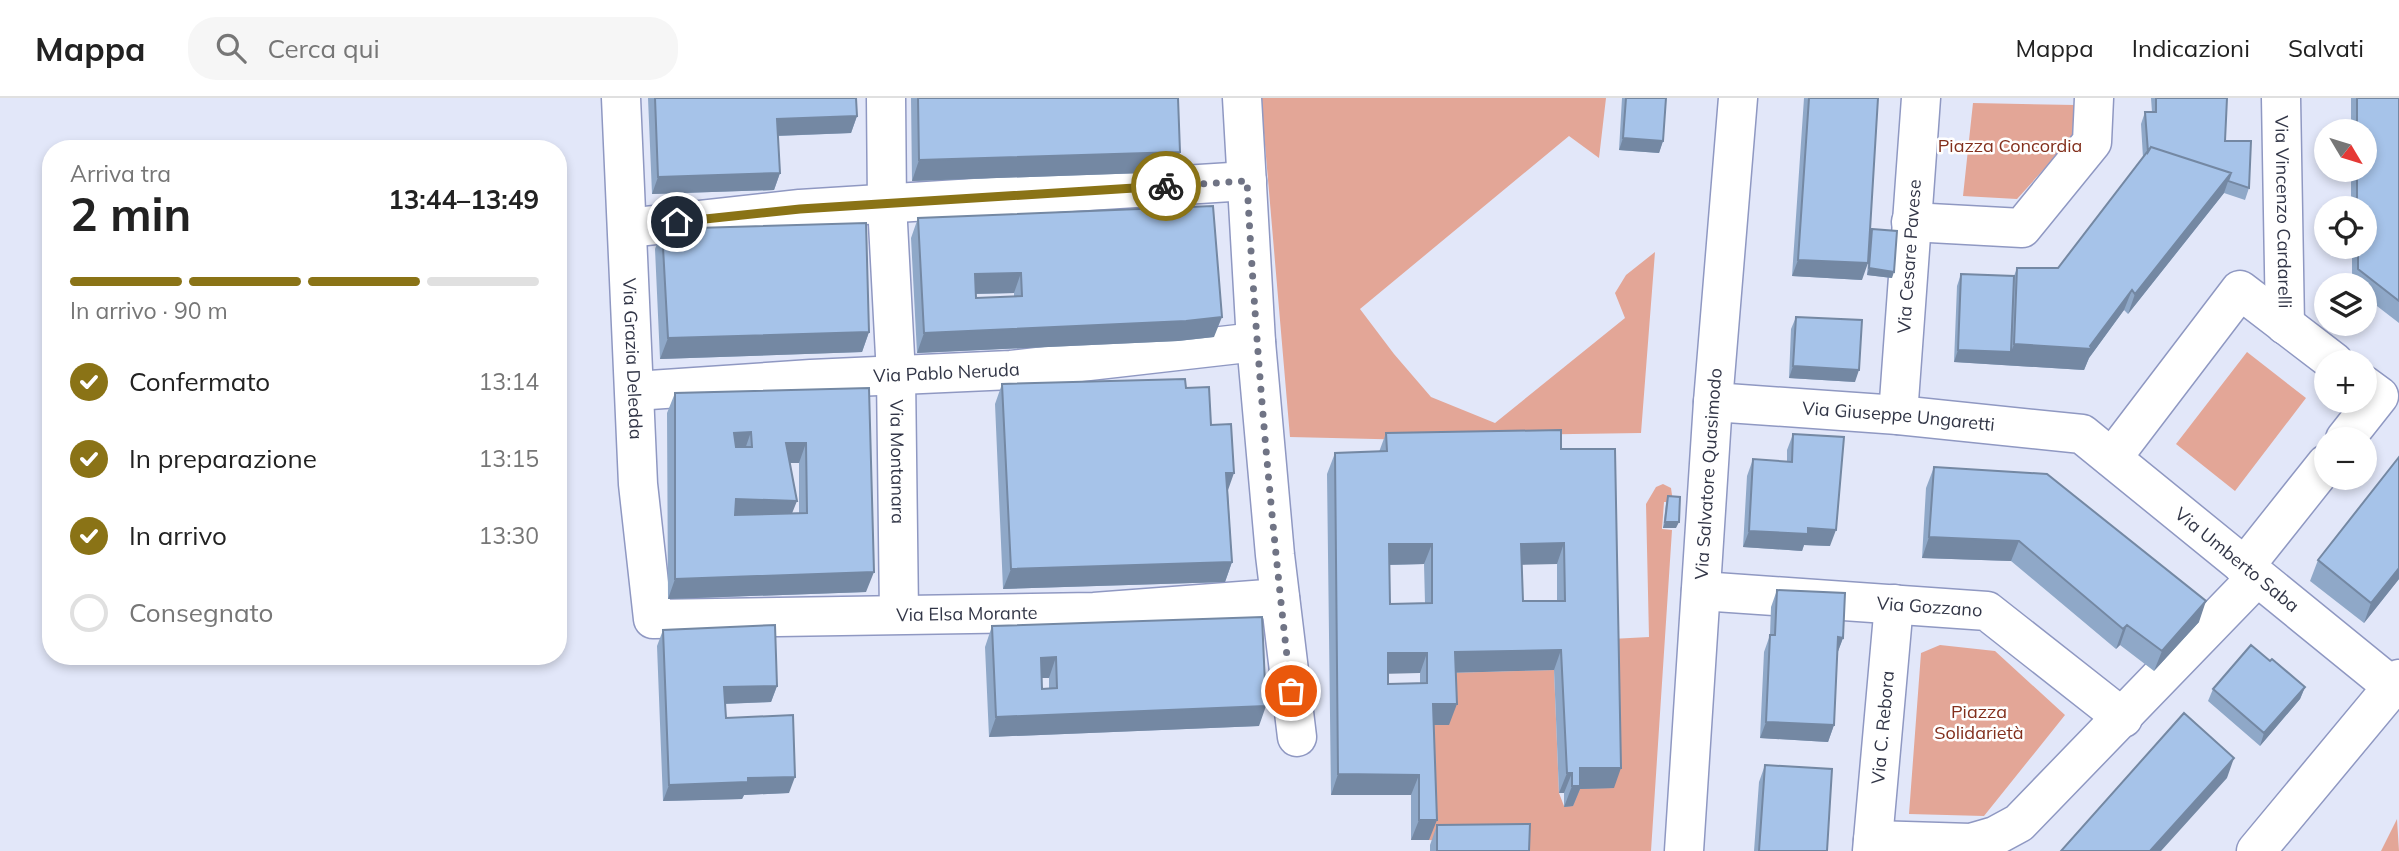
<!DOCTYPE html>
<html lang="it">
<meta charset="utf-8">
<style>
body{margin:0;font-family:Mulish,sans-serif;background:#f6f6f6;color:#222;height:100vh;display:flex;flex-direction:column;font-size:26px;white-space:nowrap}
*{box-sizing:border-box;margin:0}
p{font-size:23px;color:#767676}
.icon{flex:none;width:38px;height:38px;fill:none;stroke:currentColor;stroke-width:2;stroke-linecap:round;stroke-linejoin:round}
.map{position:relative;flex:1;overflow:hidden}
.drawer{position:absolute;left:42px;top:42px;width:525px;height:525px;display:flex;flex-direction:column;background:#fff;border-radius:28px;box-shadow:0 4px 10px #0003}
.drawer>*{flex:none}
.needle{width:46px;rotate:128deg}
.controls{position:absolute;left:2314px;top:21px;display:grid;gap:14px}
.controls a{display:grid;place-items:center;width:63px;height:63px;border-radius:50%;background:#fff;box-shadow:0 4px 10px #0003;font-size:35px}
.pin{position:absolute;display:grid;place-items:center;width:60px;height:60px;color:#fff;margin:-30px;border:4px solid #fff;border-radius:50%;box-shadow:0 2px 7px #0007}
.courier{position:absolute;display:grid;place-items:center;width:70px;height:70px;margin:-35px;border:5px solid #8a7316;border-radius:50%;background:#fff;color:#222;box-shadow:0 2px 9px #0007}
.head em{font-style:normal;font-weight:700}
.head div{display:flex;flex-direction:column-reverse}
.head{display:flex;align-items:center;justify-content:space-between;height:119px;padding:0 28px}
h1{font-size:46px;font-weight:700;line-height:52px}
.bar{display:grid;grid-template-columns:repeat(4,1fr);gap:10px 7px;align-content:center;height:84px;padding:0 28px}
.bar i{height:9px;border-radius:5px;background:#e0e0e0}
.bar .on{background:#8a7316}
.bar p{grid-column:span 4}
ol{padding:0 28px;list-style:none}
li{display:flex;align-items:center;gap:21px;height:77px}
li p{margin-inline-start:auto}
li .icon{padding:7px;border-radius:50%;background:#8a7316;color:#fff;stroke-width:4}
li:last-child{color:#767676}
li i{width:38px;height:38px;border:4px solid #e0e0e0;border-radius:50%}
header{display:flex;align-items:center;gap:42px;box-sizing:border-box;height:98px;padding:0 35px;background:#fff;border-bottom:2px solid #e0e0e0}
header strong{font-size:33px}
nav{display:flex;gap:38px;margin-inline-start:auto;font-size:24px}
.search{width:490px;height:63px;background:#f6f6f6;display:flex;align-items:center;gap:18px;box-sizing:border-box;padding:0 24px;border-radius:28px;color:#767676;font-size:26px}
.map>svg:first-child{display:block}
</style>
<header>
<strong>Mappa</strong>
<div class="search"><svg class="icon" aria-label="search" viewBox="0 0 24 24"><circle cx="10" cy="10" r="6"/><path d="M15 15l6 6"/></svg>Cerca qui</div>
<nav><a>Mappa</a><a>Indicazioni</a><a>Salvati</a></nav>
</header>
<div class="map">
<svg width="2399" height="753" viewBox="0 0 2399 753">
<rect width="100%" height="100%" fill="#e2e7f9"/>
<path fill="#e3a697" d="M1261,0H1606L1599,60L1569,38L1360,211L1394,256L1431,299L1495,325L1625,220L1615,195L1626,177L1655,154L1641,335L1501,337L1417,342L1290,339Z
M1973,5L2075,7L2072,40L2017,101L1963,98Z
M2247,254L2306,300L2235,393L2176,346Z
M1663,386L1671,390L1673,404H1664L1662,431L1672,432L1651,753H1522V746L1429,742L1426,627L1448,575L1554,572L1559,695L1564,708H1573L1611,541L1649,539L1646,406L1656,389Z
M1940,547L1995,553L2065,617L1984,718L1909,716L1921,555Z
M2397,721L2399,753H2381Z"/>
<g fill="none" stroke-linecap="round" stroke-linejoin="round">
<defs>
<g id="street">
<path id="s1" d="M621,0L638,386L653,521L1094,514L1280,500"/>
<path id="s2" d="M886,0L887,106L896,277L899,516"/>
<path d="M1242,0L1256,244L1275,457L1297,639"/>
<path id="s3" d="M2281,0L2285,227"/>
<path d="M1911,124L2022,130L2092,44L2094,0"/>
<path d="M628,130L800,111L1247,83"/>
<path id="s4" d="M635,293L811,281L1011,272L1256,244"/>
<path id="s5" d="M1713,304L1898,317L2082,336L2393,589"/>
<path id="s6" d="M1898,317L1921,0"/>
<path d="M2345,341L2379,298L2364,287"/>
<path d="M2112,360L2240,192L2334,264"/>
<path d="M2244,469L2326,366"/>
<path id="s7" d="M1701,493L1987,513L2123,620"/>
<path d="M1873,742L1971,745L1995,738L2019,725L2257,479"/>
<path id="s8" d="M1684,753L1713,304L1738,0"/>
<path id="s9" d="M1872,753L1894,506"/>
<path d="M2256,753L2399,581"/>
</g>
</defs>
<use href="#street" stroke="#8f98c2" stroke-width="41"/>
<use href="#street" stroke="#fff" stroke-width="38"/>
</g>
<path fill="#8fa8c8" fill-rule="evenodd" d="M648,0H856L857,18L851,35L778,38L780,75L774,92L652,96Z
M911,0H1178L1180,54L1172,74L912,83Z
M1622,0H1666L1663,43L1659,55L1619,52Z
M1804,0H1878L1862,182L1792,178Z
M2151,0H2227L2225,43L2249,90L2245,102L2224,95L2128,216L2124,212L2089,260L2084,272L1954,264L1957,188L1961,176L2014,178L2017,170H2058L2143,60L2141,26L2145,14H2152Z
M2351,0H2399V225L2364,198V187H2352V149H2364V110H2351V72H2364V33H2351Z
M918,120L1214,239L1178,243L917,255L911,140ZM1014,195V199L976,200V196Z
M662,131L869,234L862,254L660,261L655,151Z
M1872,131L1892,180L1867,177L1870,138Z
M1796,219L1855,284L1789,280L1791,231Z
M1002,286L1186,290L1211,327L1228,393L1232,464L1225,484L1003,491L995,306Z
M869,290L866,494L668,501L667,315L675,295ZM789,365H799V415H792Z
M1386,335L1561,351L1614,690L1580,691L1573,708L1564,709V695H1559L1554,572L1456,574L1449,627H1434L1429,742H1411V697H1331L1327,376L1335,355L1379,354ZM1424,466L1425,505L1390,506L1389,467ZM1522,466H1557V503H1523ZM1388,575H1420V585L1388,586Z
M1793,336L1830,448L1804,447L1802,453L1743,449L1747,378L1753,361L1787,364V352Z
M2399,359V481L2364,525L2310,483L2318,462Z
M1934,369L2199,524L2154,573L2120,547L2116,551L2011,463L1922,460L1926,390Z
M1668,398L1676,430H1663L1666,405Z
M1777,492L1843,540L1837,556L1834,627L1828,644L1760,640L1764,554L1770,537L1771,509Z
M992,528L1259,628L989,639L985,549ZM1042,580H1049V590L1042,591Z
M663,532L777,588L771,604L725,606L726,620L789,695L744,697L742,701L663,703L657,548Z
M2270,563L2305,589L2300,601L2260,648L2208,603L2213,591Z
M1765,667L1827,753H1754L1759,684Z
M1437,727L1529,753H1430V747Z"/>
<path fill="#7488a3" d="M857,18L851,35L771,38L777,21Z
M1623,40L1663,43L1659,55L1619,52Z
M1180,54L1172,74L912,83L919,62Z
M780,75L774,92L652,96L658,79Z
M2231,75L2224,95L2128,216L2135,196Z
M1798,162L1868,165L1862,182L1792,178Z
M1869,170L1894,174L1892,180L1867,177Z
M1021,175L1014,195L968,196L975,176Z
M2132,192L2124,212L2089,260L2084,272L1954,264L1958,252L2011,254L2014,246L2090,248Z
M1222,219L1214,239L1178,243L917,255L924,235Z
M869,234L862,254L660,261L668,240Z
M1793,268L1859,272L1855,284L1789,280Z
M751,334L744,354L727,355L734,335Z
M786,345H806L799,365H778Z
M1226,375H1234L1227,395Z
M736,401L797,403L789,423L728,421Z
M1665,424H1679L1676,430H1663Z
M1808,430L1836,432L1830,448L1804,447L1802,453L1743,449L1749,433Z
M1929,439L2019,443L2011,463L1922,460Z
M1564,445L1557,466L1514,467L1521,446Z
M1389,446H1432L1424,466L1382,467Z
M1232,464L1225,484L1003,491L1011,471Z
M2399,470V481L2364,525L2371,505Z
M874,474L866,494L668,501L675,481Z
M2206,503L2199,524L2154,573L2162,553Z
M2127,527L2120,547L2116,551L2123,531Z
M1838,539L1843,540L1837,556Z
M1561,552L1554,572L1448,575L1455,554Z
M1388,555H1427L1420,575L1380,576Z
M1056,559L1049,580H1034L1041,560Z
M777,588L771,604L718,606L724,589Z
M2305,589L2300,601L2260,648L2264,635Z
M1433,606H1457L1449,627H1426Z
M1266,608L1259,628L989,639L996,619Z
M1766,624L1834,627L1828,644L1760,640Z
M2234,660L2227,680L2161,753H2150Z
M1580,670H1621L1614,690L1580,691L1573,708L1564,709L1572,688Z
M1567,675H1572L1564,695H1559Z
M1338,676L1419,677L1411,697H1331Z
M795,679L789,695L744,697L742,701L663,703L669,687L748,680Z
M1419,722H1437L1429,742H1411Z"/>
<path fill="#a6c3e9" stroke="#7488a3" stroke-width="2" fill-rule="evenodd" d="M655,0H856L857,18L777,21L780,75L658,79Z
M918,0H1178L1180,54L919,62Z
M1626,0H1666L1663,43L1623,40Z
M1809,0H1878L1868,165L1798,162Z
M2156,0H2227L2225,43H2251L2249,90L2228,83L2231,75L2151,49L2148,54L2145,14H2156Z
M2357,0H2399V203L2358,171V149H2364V110H2357V72H2364V33H2357Z
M2151,49L2231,75L2135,196L2132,192L2090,248L2092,251L2014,246L2017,170H2058Z
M1213,108L1222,219L1186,223L924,235L918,120ZM1021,175L1022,198L976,200L975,176Z
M866,125L869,234L668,240L662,131Z
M1872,131L1897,133L1894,174L1869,170Z
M1961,176L2014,178L2011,254L1958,252Z
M1796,219L1862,222L1859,272L1793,268Z
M1185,281L1186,290L1209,289L1211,327L1231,326L1234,375H1226L1232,464L1011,471L1002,286Z
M869,290L874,474L675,481V295ZM751,334L752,349H736L734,335ZM786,345H806L807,415L735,417L736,401L797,403Z
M1561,332V351H1615L1621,670H1580V688H1572V675H1567L1561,552L1455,554L1457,606H1433L1437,722H1419V677L1338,676L1335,355L1387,353L1386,335ZM1564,445L1565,503H1523L1521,446ZM1389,446H1432V505L1390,506ZM1388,555H1427V585L1388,586Z
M1793,336L1844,339L1836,432L1808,430V436L1749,433L1753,361L1792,364Z
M2399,359V470L2371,505L2318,462Z
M1934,369L2047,376L2206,503L2162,553L2127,527L2123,531L2019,443L1929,439Z
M1668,398L1680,399L1679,424H1665Z
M1777,492L1845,495L1843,540L1838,539L1834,627L1766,624L1770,537H1775Z
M1262,519L1266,608L996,619L992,528ZM1056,559L1057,590L1042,591L1041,560Z
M775,527L777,588L724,589L726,620L793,617L795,679L748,680V684L669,687L663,532Z
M2251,547L2270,563L2272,561L2305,589L2264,635L2213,591Z
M2184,615L2234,660L2150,753H2061Z
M1765,667L1832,671L1827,753H1759Z
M1530,726L1529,753H1437V727Z"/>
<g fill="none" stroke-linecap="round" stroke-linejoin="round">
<path stroke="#707485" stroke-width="7" stroke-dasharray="0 12.6" d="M1166,88L1247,83C1256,254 1271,423 1291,593"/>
<path stroke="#8a7316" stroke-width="9" d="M677,124L800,111L1166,88"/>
</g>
<g text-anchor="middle" stroke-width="5" stroke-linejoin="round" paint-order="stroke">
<g font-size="18" fill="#822f1c" stroke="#fff">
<text x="2010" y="54">Piazza Concordia</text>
<text x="1979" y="620">Piazza<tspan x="1979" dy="21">Solidarietà</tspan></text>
</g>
<g font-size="18" fill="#323647" stroke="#fff">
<text dy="6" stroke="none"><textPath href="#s3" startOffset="114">Via Vincenzo Cardarelli</textPath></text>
<text dy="6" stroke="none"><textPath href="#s6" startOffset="159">Via Cesare Pavese</textPath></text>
<text dy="6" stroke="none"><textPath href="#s1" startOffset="261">Via Grazia Deledda</textPath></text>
<text dy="6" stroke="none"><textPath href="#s4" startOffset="312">Via Pablo Neruda</textPath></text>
<text dy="6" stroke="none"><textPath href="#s5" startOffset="186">Via Giuseppe Ungaretti</textPath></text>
<text dy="6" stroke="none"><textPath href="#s2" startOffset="364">Via Montanara</textPath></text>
<text dy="6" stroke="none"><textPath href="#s8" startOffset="378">Via Salvatore Quasimodo</textPath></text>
<text dy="6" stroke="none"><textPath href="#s5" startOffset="570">Via Umberto Saba</textPath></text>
<text dy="6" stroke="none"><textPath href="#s7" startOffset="229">Via Gozzano</textPath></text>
<text dy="6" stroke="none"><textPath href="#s1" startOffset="836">Via Elsa Morante</textPath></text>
<text dy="6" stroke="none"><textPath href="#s9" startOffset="124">Via C. Rebora</textPath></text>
</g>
</g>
</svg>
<div class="controls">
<a><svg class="needle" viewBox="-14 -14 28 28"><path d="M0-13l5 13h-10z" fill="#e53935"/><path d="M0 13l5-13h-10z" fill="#767676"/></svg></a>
<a><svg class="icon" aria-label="locate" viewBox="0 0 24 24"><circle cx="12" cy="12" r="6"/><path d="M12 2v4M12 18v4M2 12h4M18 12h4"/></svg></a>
<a><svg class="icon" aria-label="layers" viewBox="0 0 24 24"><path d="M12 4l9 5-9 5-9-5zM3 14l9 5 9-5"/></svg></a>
<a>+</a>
<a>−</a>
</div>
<div class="pin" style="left:1291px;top:593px;background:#ea580c"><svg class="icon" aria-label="bag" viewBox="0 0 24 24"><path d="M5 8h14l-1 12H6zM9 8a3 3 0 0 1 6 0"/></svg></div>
<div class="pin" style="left:677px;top:124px;background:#1f2937"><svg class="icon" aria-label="home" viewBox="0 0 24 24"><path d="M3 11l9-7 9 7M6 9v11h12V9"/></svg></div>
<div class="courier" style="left:1166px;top:88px"><svg class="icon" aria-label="bike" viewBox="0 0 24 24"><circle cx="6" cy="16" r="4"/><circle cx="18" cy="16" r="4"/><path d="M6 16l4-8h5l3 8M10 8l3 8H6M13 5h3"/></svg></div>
<section class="drawer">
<div class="head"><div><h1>2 min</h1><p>Arriva tra</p></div><em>13:44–13:49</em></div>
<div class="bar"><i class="on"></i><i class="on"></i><i class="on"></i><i></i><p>In arrivo · 90 m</p></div>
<ol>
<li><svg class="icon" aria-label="check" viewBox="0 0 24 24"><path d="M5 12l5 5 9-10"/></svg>Confermato<p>13:14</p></li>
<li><svg class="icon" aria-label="check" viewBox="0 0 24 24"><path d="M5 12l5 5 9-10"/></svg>In preparazione<p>13:15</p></li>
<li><svg class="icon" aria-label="check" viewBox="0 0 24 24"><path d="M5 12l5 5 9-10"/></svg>In arrivo<p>13:30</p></li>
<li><i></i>Consegnato</li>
</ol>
</section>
</div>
